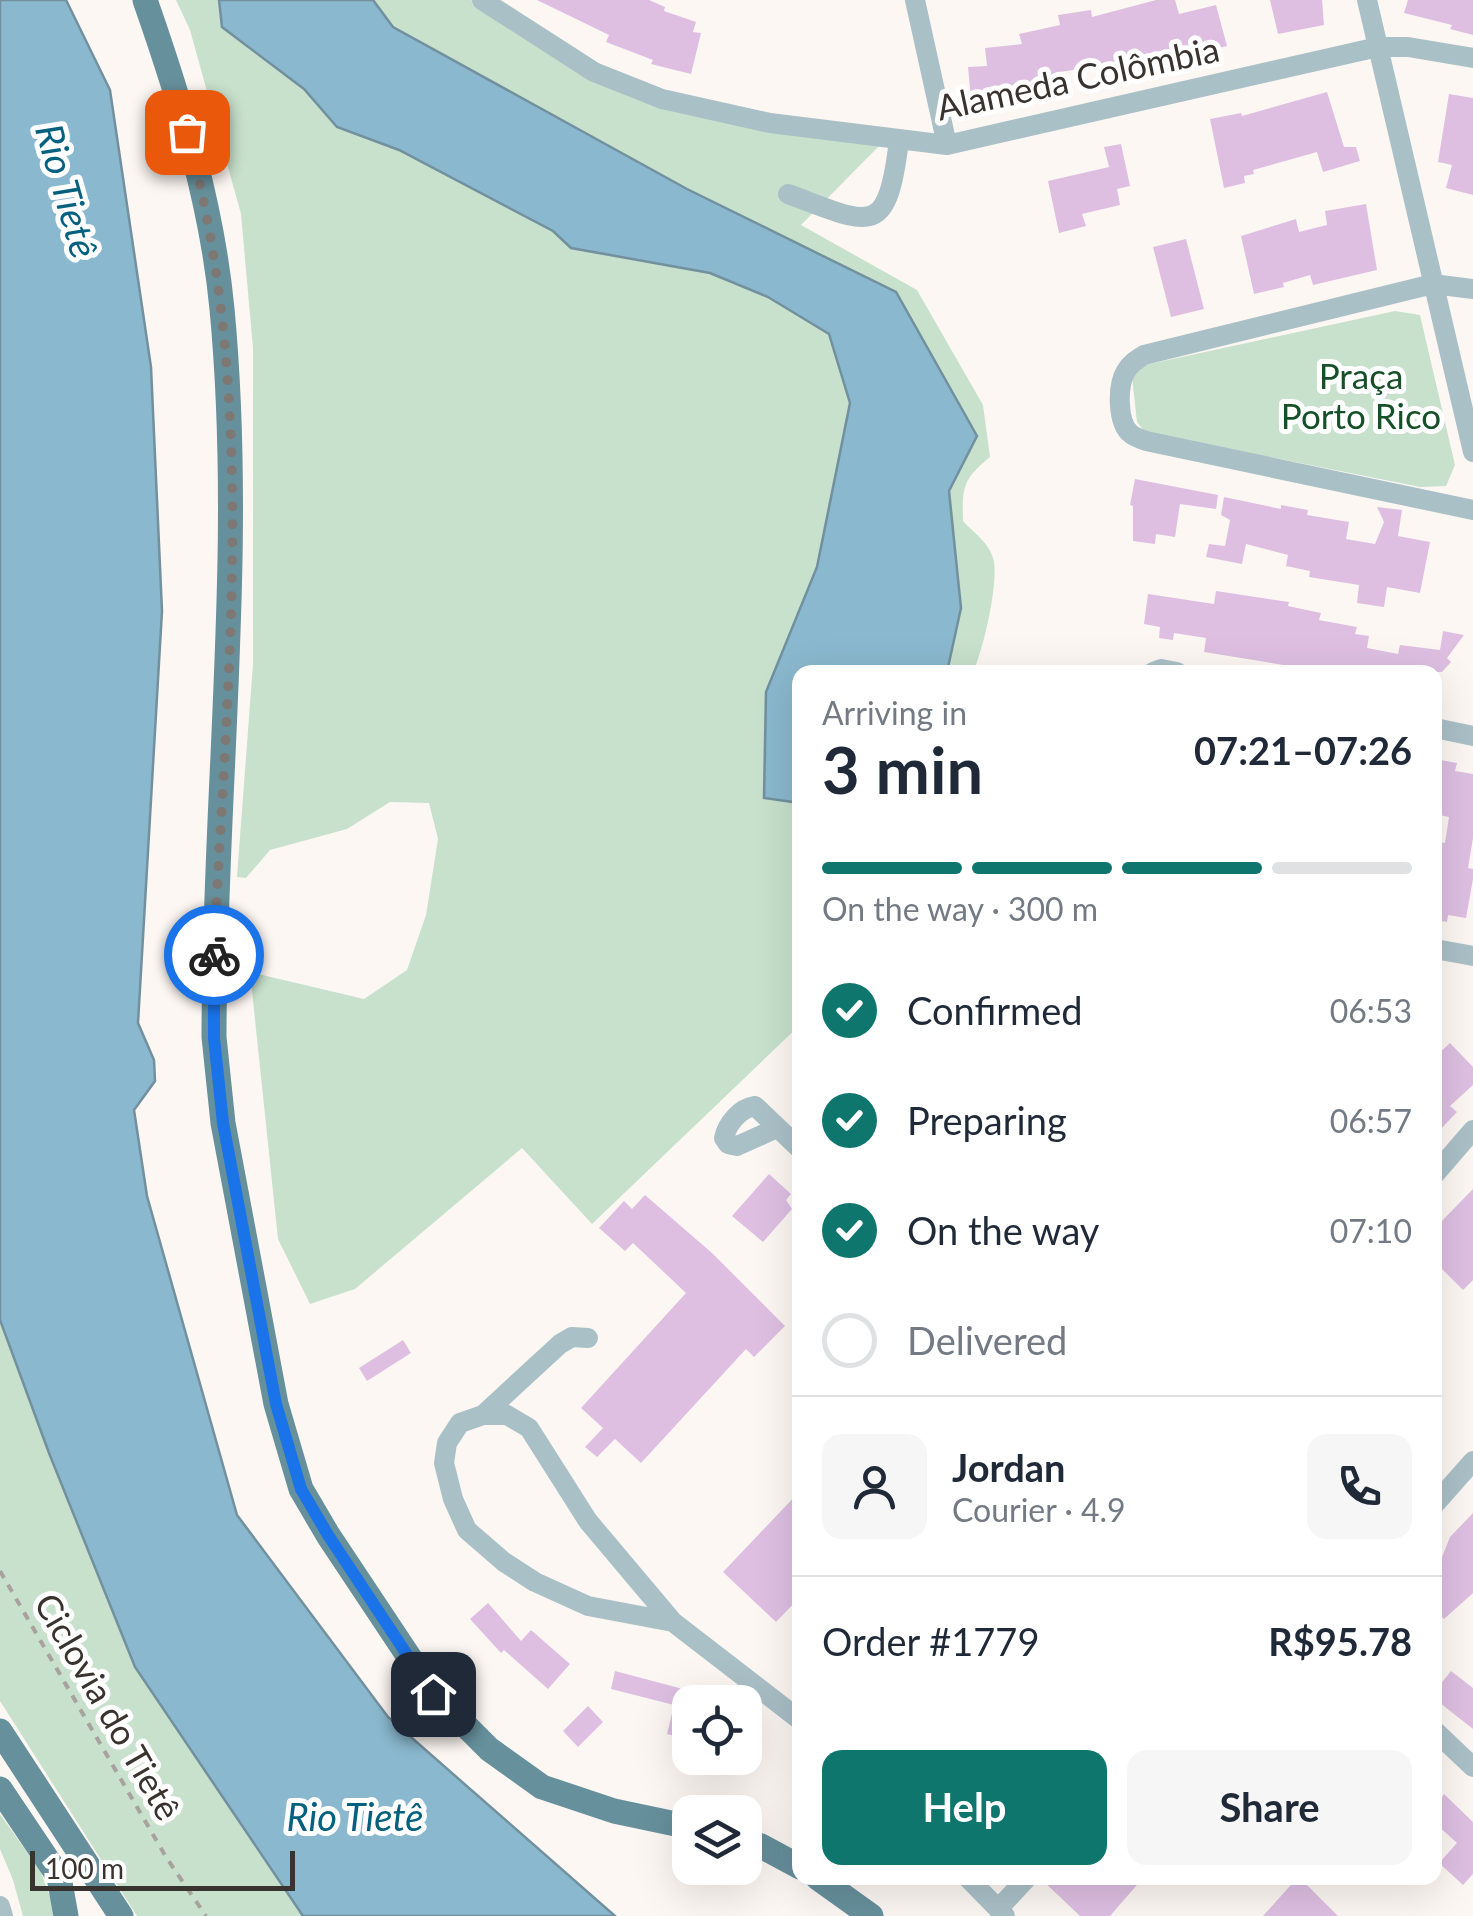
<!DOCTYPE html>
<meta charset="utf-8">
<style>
body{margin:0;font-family:Lato,sans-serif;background:#f6f6f7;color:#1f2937;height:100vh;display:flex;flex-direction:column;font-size:38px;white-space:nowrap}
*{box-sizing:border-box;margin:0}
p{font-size:32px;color:#747a83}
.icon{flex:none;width:55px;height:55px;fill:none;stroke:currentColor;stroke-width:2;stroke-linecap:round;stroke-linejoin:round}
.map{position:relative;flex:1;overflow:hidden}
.panel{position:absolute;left:792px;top:665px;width:650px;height:1220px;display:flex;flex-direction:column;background:#fff;border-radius:20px;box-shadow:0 10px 40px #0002}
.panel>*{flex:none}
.buttons{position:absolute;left:672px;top:1685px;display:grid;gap:20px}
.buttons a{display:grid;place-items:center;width:90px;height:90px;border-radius:20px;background:#fff;box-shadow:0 10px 40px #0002;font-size:50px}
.scale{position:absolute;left:30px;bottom:25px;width:265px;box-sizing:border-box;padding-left:10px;border:5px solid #39332f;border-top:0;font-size:28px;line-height:35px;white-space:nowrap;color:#39332f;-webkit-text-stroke:8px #fff;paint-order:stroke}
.pin{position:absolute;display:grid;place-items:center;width:85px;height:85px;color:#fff;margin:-42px;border-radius:20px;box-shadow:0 5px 15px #0006}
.courier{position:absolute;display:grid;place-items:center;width:100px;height:100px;margin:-50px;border:8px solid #1a73e8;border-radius:50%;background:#fff;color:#222;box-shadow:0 2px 12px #0007}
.headline em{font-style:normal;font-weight:700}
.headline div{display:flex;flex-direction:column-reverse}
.headline{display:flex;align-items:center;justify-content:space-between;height:170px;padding:0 30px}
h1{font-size:65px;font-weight:700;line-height:75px}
.bar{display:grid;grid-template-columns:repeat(4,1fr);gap:15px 10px;align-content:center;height:120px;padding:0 30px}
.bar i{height:12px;border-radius:8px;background:#e0e1e3}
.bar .active{background:#0f766e}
.bar p{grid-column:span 4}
.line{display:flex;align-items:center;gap:25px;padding:0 30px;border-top:2px solid #e0e1e3}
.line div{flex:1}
.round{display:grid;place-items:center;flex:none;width:105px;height:105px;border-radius:20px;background:#f6f6f7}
ol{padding:0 30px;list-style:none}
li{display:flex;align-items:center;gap:30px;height:110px}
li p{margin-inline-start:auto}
li .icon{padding:10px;border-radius:50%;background:#0f766e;color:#fff;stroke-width:4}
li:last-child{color:#747a83}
li i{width:55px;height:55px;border:5px solid #e0e1e3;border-radius:50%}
.primary-button{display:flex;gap:20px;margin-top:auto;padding:20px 30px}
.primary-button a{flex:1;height:115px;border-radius:20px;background:#0f766e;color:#fff;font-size:40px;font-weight:700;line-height:115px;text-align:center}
.primary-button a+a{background:#f6f6f7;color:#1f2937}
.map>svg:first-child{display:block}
</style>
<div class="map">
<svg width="1473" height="1916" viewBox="0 0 1473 1916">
<rect width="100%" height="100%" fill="#fdf7f3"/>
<path fill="#c7e1cc" d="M176,0H471L585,75L881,144L801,225L917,290L983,405L990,457C963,479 962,487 963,521C973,532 989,543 993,558C1000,578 983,652 973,672H800V1025L592,1224L522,1148L355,1289L310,1304L278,1239L250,972L364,999L407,970L426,915L438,839L429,803L390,802L347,829L270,850L246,878L237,877L253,664V348L241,214L190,30Z
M1395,311L1420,315L1455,465L1446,486L1420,487L1145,432L1137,422L1132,377L1145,365Z
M0,1320L49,1453L135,1667L303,1916H137L0,1701Z
M0,1814L41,1872L57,1916H23L13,1880L0,1849Z"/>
<path fill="#8ab8ce" stroke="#72909e" stroke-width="2.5" d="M0,0H66L110,90L151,367L162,611L138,1023L154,1060L155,1081L134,1110L147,1196L237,1515L388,1717L615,1916H303L135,1667L49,1453L0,1320Z
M219,0H373L393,27L687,189L896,292L977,436L949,491L961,608L947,672H800V803L764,798L766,692L817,567L850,403L829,334L768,297L710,273L571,248L553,231L399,150L337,127L304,89L222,27Z"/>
<path fill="#debfe2" d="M537,0H649L665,7L664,11L696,22L693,32L701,33L691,74L651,64L653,60L606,42L609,35Z
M1156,0H1175L1179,14L1216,5L1227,46L1114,75L1111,64L1060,72L1065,88L1034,97L1033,93L1000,95L997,109L972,110L968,67L987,66L985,48L1022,44L1019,34L1060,25L1058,15L1091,10L1092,17Z
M1270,0H1322L1324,25L1278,34Z
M1408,0H1473V35L1450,29L1452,25L1404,13Z
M1327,92L1344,147H1356L1360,161L1323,172L1317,152L1253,170L1254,174L1244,176L1245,183L1224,188L1210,119L1241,113L1242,116Z
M1449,94L1473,98V195L1446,188L1452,165L1438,162Z
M1121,144L1130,186L1117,189L1120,205L1082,214L1086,226L1059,233L1048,181L1109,167L1104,147Z
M1366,204L1377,270L1313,285L1310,275L1283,283L1284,287L1254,294L1241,236L1296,219L1299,232L1327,225L1325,211Z
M1186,239L1204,309L1171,317L1153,247Z
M1135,479L1218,495L1216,509L1180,504L1175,537L1156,534L1155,544L1133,541V506L1130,505Z
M1224,497L1281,509V505L1308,510L1307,515L1349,522L1346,539L1375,544L1384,522L1377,507L1402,510L1398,536L1430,542L1420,593L1387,587L1384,607L1357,603L1359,585L1309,577L1310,571L1286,566L1288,555L1246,544L1242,564L1206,557L1209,544L1225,546L1230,520L1221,515Z
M1216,591L1289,602L1288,606L1321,613L1319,620L1357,627L1355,634L1369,636L1367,648L1398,654L1400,645L1440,650L1443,631L1464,635L1447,658L1451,662L1442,672H1387L1363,669V672H1327L1204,652L1206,638L1174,633L1173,640L1159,638L1160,627L1144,624L1148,594L1214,604Z
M1435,759L1457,763L1455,771L1473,774V838L1468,868L1473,869V879L1466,918L1448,915L1447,922L1435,920V895L1442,856H1437L1439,842L1445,843L1449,817L1435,814Z
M1450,1043L1473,1067V1085L1450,1106L1457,1112L1435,1135V1057Z
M769,1174L791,1194L786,1200L792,1209L763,1242L732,1216Z
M1473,1189V1280L1463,1290L1435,1262V1228Z
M645,1195L712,1253L785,1326L754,1357L746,1349L641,1463L615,1439L597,1457L585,1447L603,1428L581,1408L686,1293L633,1243L625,1251L599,1228L624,1201L632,1209Z
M403,1340L411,1353L367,1381L359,1368Z
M800,1491V1597L776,1622L723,1572Z
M1473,1513V1593L1444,1619L1435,1610V1575L1450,1537Z
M488,1603L521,1641L531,1630L570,1664L548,1689L504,1650L501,1653L470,1619Z
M615,1671L717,1698V1702H690V1740L667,1734L674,1705L611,1689Z
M1451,1671L1473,1688V1729L1435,1699V1691Z
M588,1706L603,1722L578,1747L563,1731Z
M1435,1791L1442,1797L1444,1794L1473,1822V1874L1463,1885L1439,1863L1457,1843L1435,1823Z
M1040,1878H1143L1110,1916H1080Z
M1297,1878H1300L1338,1916H1263Z"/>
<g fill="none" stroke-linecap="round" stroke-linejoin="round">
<path stroke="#a8a29e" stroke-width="4" stroke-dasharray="8 8" stroke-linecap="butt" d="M0,1571L166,1857L206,1916"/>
<path stroke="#aac0c7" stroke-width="20" d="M482,0L594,72L662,99L770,123L947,145L1378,47H1408L1473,58
M915,0L947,145
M1367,0L1473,452
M788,194C870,224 887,241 899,140
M1473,289L1433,284L1144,355C1136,360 1130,364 1126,371C1117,386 1117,423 1131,434C1136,438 1141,439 1146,441L1473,510
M1153,672L1161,669L1177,672
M1435,728L1473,736
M1435,949L1473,956
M777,1128L737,1146L728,1144L724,1138C727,1124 740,1108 755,1106L800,1149
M1435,1174L1473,1130
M483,1415L560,1344L572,1337L588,1338
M1435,1504L1473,1461
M673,1622L588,1606L535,1582L504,1562L467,1530L453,1499L444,1463L447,1443L460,1423L483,1415H507L529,1428L588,1521L673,1622L800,1720
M1435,1731L1473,1767
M968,1878L1005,1916
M0,1906L3,1916
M998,1909L1027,1878"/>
<path stroke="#66909c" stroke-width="25" d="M145,0C180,100 212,203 222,309C245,552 214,794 214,1037L223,1123L276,1404L301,1489L328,1535L433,1693L489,1749L542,1787L614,1811L690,1827
M0,1731L121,1916
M0,1789L59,1877L66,1916
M745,1841L761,1846L800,1867
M818,1878L871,1916"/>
</g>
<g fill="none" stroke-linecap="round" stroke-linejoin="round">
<path stroke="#7e7874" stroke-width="10" stroke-dasharray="0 18" d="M187,132C260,399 226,682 214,955"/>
<path stroke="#1a73e8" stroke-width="12" d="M214,955V1038L223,1123L276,1404L301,1489L328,1535L433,1694"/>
</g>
<g text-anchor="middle" stroke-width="10" stroke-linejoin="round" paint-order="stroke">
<g font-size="35" fill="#39332f" stroke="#fff">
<text transform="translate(1078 79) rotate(-12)" y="12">Alameda Colômbia</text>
<text transform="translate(107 1707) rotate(60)" y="12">Ciclovia do Tietê</text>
</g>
<g font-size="35" fill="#165029" stroke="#fff">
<text x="1361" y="389">Praça<tspan x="1361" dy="40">Porto Rico</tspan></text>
</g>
<g font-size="38" font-style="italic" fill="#03607e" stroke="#fff">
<text transform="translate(66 191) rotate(74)" y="13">Rio Tietê</text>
<text x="355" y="1831">Rio Tietê</text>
</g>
</g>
</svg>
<div class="buttons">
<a><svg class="icon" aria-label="locate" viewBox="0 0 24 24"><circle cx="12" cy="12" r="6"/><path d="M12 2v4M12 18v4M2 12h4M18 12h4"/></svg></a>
<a><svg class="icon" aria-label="layers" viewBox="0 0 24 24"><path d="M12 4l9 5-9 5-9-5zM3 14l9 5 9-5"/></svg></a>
</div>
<div class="scale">100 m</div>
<div class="pin" style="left:187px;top:132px;background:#ea580c"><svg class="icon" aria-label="bag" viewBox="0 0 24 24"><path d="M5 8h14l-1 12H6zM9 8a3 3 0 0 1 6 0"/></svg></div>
<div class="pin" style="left:433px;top:1694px;background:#1f2937"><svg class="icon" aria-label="home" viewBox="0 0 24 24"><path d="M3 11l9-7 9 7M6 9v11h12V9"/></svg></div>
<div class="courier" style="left:214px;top:955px"><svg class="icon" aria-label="bike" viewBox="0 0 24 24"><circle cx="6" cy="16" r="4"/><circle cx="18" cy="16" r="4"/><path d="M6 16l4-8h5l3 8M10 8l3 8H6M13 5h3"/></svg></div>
<section class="panel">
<div class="headline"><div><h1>3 min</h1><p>Arriving in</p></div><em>07:21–07:26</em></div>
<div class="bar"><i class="active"></i><i class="active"></i><i class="active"></i><i></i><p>On the way · 300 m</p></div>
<ol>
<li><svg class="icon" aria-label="check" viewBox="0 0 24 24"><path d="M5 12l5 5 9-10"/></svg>Confirmed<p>06:53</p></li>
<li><svg class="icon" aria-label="check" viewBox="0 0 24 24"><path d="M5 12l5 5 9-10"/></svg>Preparing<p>06:57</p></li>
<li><svg class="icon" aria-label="check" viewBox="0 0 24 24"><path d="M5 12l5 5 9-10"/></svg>On the way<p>07:10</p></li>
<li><i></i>Delivered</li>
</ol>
<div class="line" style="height:180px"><a class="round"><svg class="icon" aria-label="person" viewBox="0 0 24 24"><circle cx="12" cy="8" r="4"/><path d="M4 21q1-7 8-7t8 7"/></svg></a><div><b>Jordan</b><p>Courier · 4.9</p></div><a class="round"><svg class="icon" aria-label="phone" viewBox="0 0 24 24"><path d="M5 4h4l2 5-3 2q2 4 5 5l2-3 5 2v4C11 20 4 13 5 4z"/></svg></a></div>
<div class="line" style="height:130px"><div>Order #1779</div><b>R$95.78</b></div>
<div class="primary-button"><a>Help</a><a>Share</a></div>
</section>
</div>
